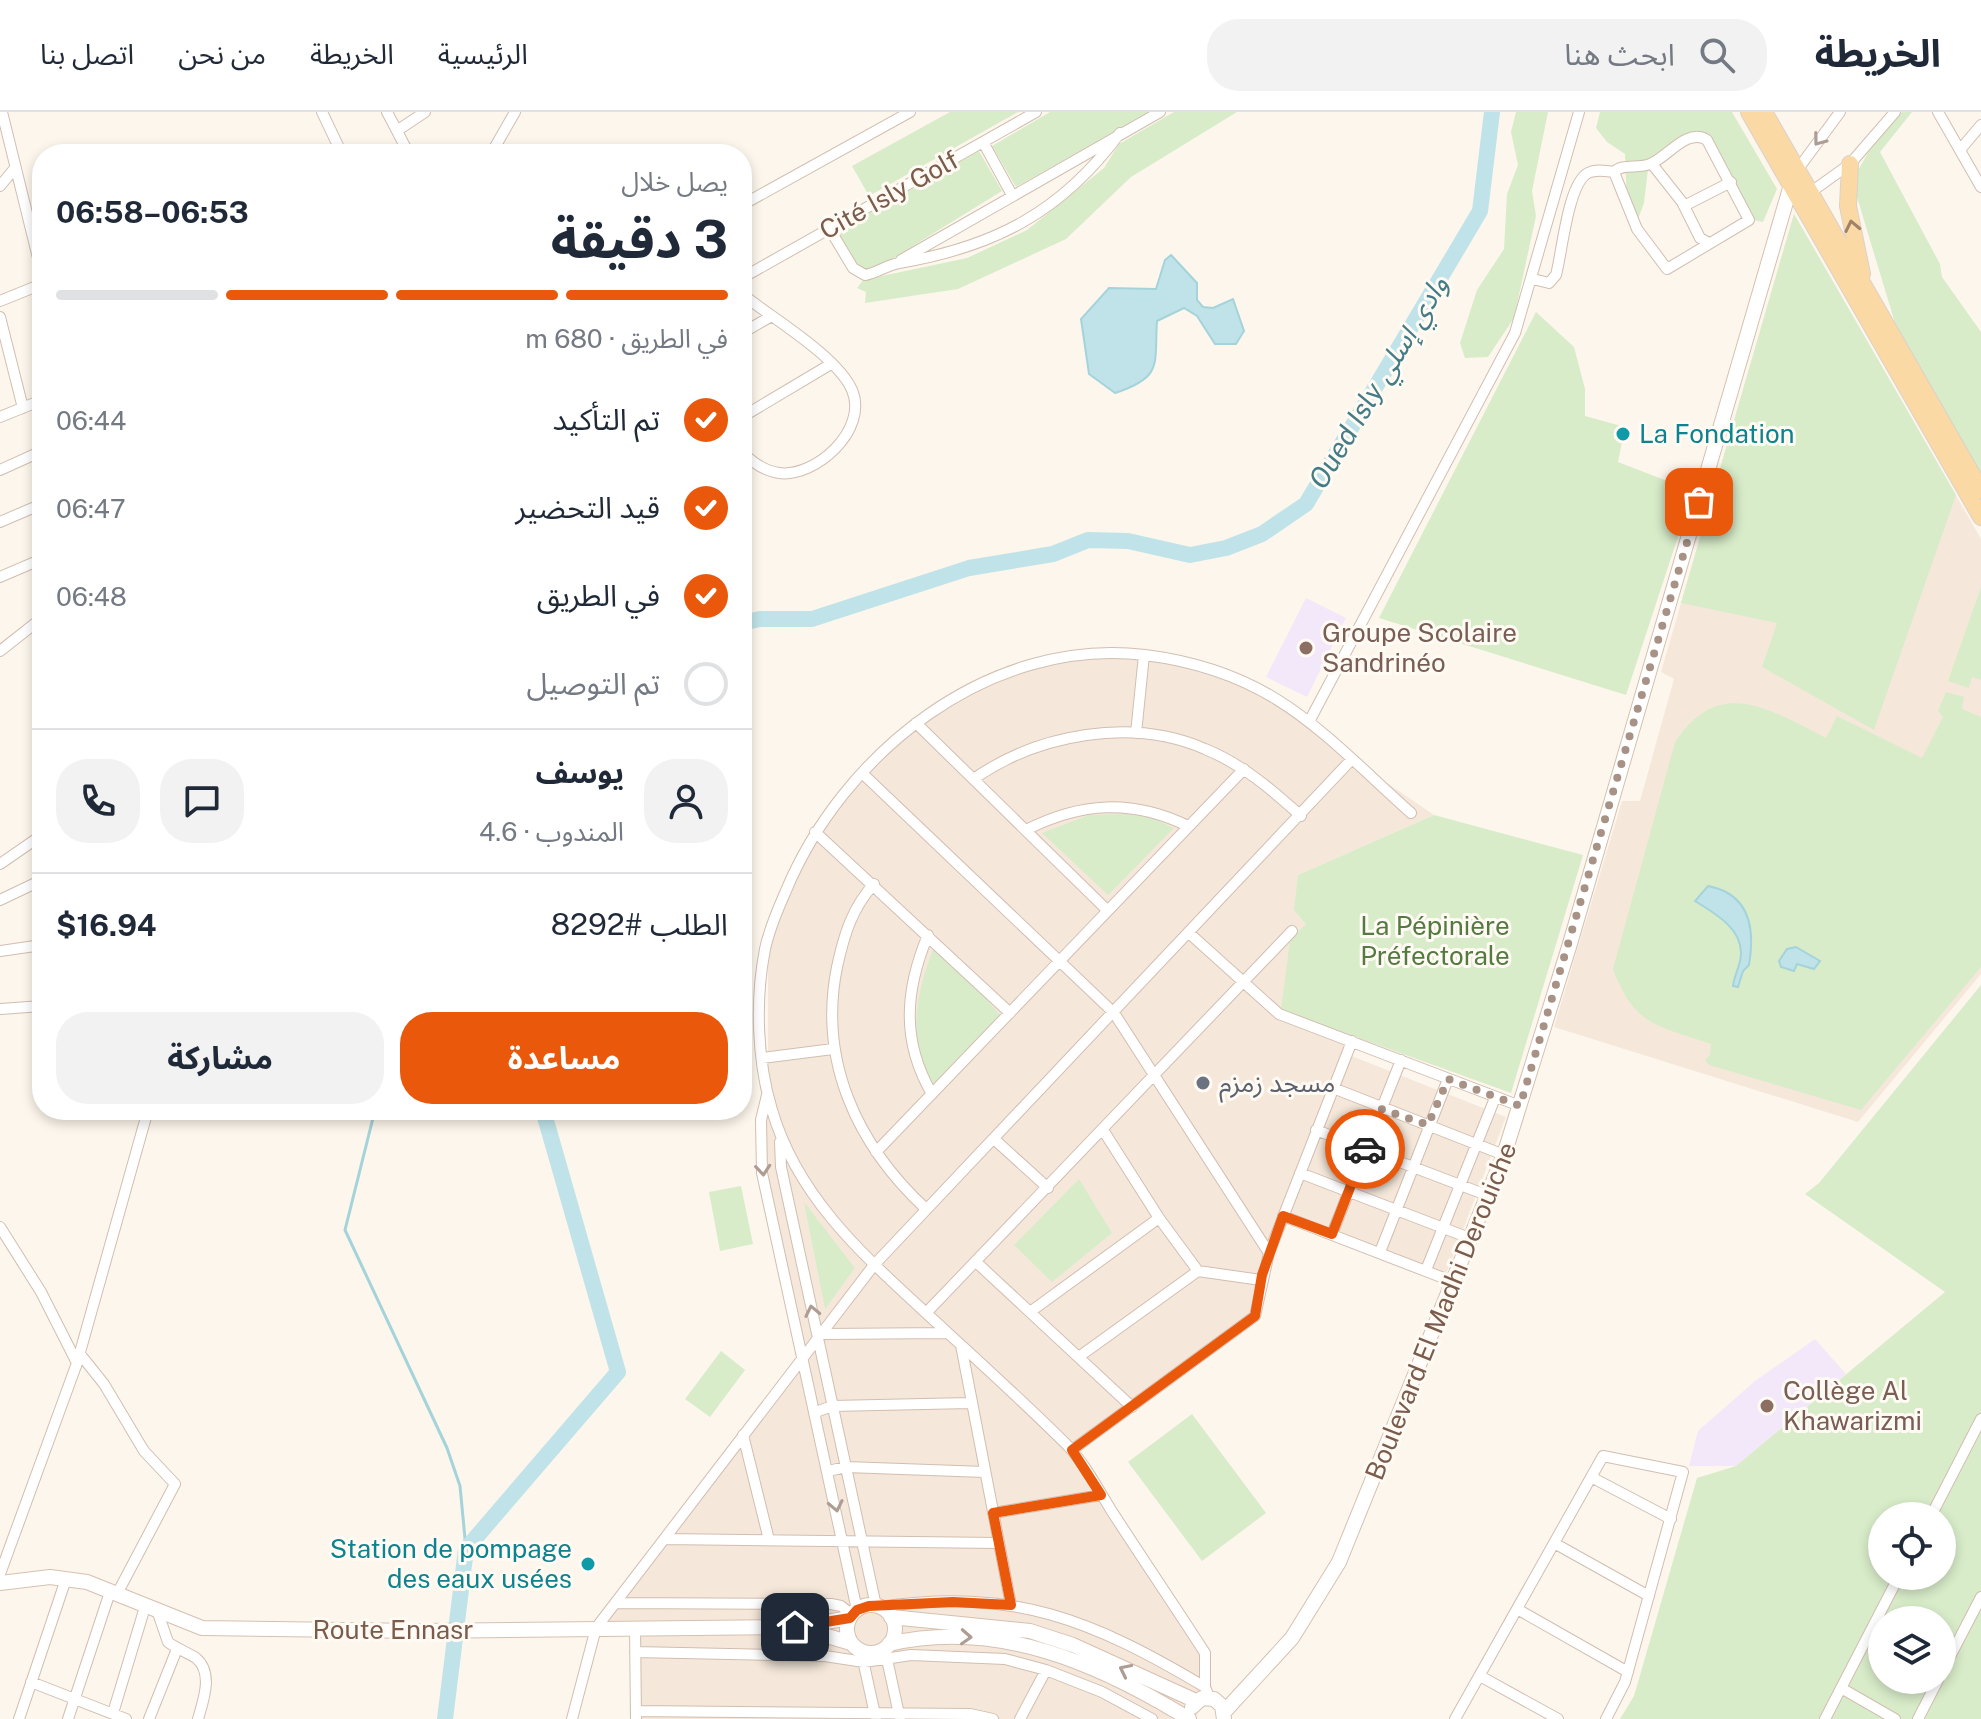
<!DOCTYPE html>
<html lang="ar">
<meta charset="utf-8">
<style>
body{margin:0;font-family:"Public Sans","Noto Sans Arabic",sans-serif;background:#f2f2f3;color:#1f2937;direction:rtl;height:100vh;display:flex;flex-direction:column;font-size:30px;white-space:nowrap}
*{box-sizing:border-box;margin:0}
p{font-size:26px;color:#747a83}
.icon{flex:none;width:44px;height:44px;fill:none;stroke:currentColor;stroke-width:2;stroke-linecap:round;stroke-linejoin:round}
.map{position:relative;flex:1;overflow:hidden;direction:ltr}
.details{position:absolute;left:32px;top:32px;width:720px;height:976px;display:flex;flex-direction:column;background:#fff;border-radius:32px;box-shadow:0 4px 12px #0003;direction:rtl}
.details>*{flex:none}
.tools{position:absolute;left:1868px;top:1390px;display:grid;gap:16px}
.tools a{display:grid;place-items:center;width:88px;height:88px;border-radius:50%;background:#fff;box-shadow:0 4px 12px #0003;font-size:40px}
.pin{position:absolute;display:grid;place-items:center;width:68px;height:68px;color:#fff;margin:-34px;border-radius:16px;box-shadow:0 4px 12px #0006}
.courier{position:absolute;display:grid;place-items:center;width:80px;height:80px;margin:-40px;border:6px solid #ea580c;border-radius:50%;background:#fff;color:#222;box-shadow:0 2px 10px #0007}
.head em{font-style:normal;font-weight:700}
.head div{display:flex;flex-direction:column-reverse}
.head{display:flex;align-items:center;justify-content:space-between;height:136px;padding:0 24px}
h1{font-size:52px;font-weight:700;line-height:60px}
.bar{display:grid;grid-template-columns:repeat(4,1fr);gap:12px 8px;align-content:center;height:96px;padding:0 24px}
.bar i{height:10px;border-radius:6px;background:#e0e1e3}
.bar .selected{background:#ea580c}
.bar p{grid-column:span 4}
.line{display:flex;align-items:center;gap:20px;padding:0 24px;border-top:2px solid #e0e1e3}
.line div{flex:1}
.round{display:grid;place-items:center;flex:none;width:84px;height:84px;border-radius:32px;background:#f2f2f3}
ol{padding:0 24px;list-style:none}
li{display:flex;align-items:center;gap:24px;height:88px}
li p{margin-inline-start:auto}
li .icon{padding:8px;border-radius:50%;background:#ea580c;color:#fff;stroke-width:4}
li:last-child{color:#747a83}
li i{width:44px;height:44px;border:4px solid #e0e1e3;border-radius:50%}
.cta{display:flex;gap:16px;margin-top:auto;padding:16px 24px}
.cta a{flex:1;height:92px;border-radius:32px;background:#ea580c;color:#fff;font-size:32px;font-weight:700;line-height:92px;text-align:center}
.cta a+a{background:#f2f2f3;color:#1f2937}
header{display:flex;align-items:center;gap:48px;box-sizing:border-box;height:112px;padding:0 40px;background:#fff;border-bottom:2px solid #e0e1e3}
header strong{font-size:38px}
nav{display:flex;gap:44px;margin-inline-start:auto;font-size:28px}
.search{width:560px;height:72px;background:#f2f2f3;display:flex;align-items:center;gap:20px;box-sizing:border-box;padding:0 28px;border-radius:32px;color:#747a83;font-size:30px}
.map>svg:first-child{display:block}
</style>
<header>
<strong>الخريطة</strong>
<div class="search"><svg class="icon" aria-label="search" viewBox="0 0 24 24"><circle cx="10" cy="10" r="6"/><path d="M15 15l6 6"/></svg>ابحث هنا</div>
<nav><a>الرئيسية</a><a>الخريطة</a><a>من نحن</a><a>اتصل بنا</a></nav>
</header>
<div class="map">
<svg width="1981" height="1607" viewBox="0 0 1981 1607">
<rect width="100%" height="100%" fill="#fdf6ec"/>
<path fill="#f5e8da" d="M1794,102L1981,427V862L1858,1010L1554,915L1622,689H1640L1674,567L1661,560Z
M1141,543L1270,581L1352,647L1434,703L1298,763L1306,812L1281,898L1352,924L1257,1168L1255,1201L1072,1338L1204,1541L1197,1607H637L635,1515L596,1516L801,1248L762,1061L768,981V821L797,744L823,704L925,602L1045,548Z
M1349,943L1506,1005L1446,1162L1287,1100Z"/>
<path fill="#f3e8fa" d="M1306,486L1346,506L1307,585L1266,565Z
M1815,1227L1846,1262L1736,1354H1689L1698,1319L1755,1269Z"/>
<path fill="#d8ecc9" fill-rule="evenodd" d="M950,0H1018L869,84L852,54Z
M1050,0H1152L1016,75L992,34Z
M1174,0H1237L1131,65L1066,127L958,177L865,191L866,180L857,176L863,168L967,146L1027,118L1104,56L1119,32Z
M1516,0H1548L1532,79L1536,104L1514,206L1488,245L1465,246L1460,231L1477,178L1504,137L1507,82L1518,53L1511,20Z
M1600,0H1732L1777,77L1763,110L1753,108L1739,78L1730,74L1698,23L1648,57L1644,91L1637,110L1627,95L1625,42L1607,30L1596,16Z
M1902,0H1912L1880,40L1940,152L1942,165L1981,220V364L1895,211L1857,85V60L1873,32Z
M979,39L1002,79L887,150L873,158L858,157L836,120Z
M1794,102L1956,383L1874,618L1762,555L1777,511L1681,491Z
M1536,200L1574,235L1585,277V304L1625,315L1618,350L1693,379L1626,583L1379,506Z
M1981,475V568L1972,565L1969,576L1948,569Z
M1946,580L1964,585L1962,597L1981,605V855L1861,998L1709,953L1705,948L1710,943L1711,932C1657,913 1635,915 1613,857L1675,630C1719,563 1769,597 1826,626L1837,604L1922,646L1943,605L1938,599Z
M1126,702L1152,706L1174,716L1108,783L1042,721L1089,703Z
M1434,703L1583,743L1511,981L1281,898L1290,828L1306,812L1294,798L1298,763Z
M936,830L1000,903L933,972C905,925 917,877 936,830Z
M1981,873V1607H1620L1634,1584L1697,1366L1736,1354L1945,1180L1805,1082L1819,1071ZM1882,1404H1942V1464H1882ZM1882,1508H1942V1568H1882Z
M1079,1067L1112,1121L1052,1170L1014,1133Z
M741,1074L753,1132L720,1139L709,1080Z
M804,1090L855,1156L825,1197Z
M721,1239L745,1258L710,1305L685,1287Z
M1192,1302L1266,1401L1202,1449L1128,1350Z"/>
<path fill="#bfe3e8" stroke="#a5d3da" stroke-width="2" d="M1171,143L1197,171V188L1203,195L1213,196L1233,187L1244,219L1236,232H1215L1197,204L1184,196L1157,209C1154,252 1164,265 1115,281L1089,262L1081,207L1109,176L1156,177L1165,148Z
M1708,774C1751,782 1755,818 1749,853L1743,859L1738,875L1733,874C1734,863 1741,853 1741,842C1742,816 1714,801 1695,789Z
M1796,835L1820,849L1814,857L1797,852L1794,859L1781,855L1779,849L1787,837Z"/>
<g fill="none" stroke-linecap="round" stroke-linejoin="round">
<path stroke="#a5d3da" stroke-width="3" d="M375,998L345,1118L447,1336L460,1374L466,1437"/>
<path stroke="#bfe3e8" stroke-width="16" d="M742,511L760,507H812L969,456L1053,442L1088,428L1128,429L1190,443L1226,436L1262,422L1306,392L1480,99L1492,0
M445,1607L466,1437L618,1260L543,998"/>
<defs>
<path id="street" d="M2,0L42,162
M322,0L342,42
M387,0L409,42
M1938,0L1981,75
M398,18L425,0
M983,30L1012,83
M1960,38L1981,13
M491,42L515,0
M1652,52L1682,90L1700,126L1709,131
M1798,57L1840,0
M0,74L15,56
M1811,80L1850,52L1895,0
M742,93L910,0
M1684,94L1731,70
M829,116L853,156L865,163C877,161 887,153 899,151C994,135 1062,100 1120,21
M901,148L1160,0
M742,166L1036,0
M1533,167L1549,171L1556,163C1562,141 1568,71 1588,61C1596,57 1605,59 1614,60C1622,51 1638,57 1650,52C1667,46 1687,15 1707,28L1749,108L1667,157L1637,117L1614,60
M742,182C772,206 837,244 852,278C869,318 815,366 779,361C764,359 752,350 742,340
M0,189L42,172
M0,205L23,296
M742,221L770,205
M0,305L42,288
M742,305L831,252
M0,358L42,339
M0,410L42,392
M0,465L42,447
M0,539L42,506
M1310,608L1515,221L1579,0
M916,611L1107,798
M1136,621L1144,543
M862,661L1114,901L1269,1141
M975,666C1039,622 1131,605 1205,637C1242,652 1271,677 1301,704
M1026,718C1081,690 1132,687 1188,714
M815,720L1010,901
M0,752L42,723
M874,772C852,796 844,823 837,855C818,949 857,1033 926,1097
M0,788L42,768
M1189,821L1279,902L1520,994
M928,823C905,878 901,929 932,982
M0,839L42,833
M0,897L42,894
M762,946L833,937
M1333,976L1504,1043
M767,983L761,1008L762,1061L857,1498
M1103,1018L1159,1106L1198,1159L1261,1168
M1316,1018L1489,1084
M994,1027L1048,1076
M780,1030L781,1055L876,1494
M876,1040L1244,657
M1300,1061L1472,1127
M1283,1104L1454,1170
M0,1115L41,1180L77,1251
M1332,1122L1401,948
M1380,1140L1448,967
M976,1150L1132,1295
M1426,1158L1495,986
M1030,1200L1159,1106
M926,1201L1292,819
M824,1222L947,1221
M961,1233L1011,1493
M80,1242L104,1272L144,1339L175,1372L117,1482
M1080,1244L1198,1159
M816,1300L832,1294L970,1291
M743,1323L769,1428
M1072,1338L1255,1204L1269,1141L1352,929
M828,1359L846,1355L985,1360
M1591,1365L1671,1407
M993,1401L1101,1383
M1931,1404L1981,1307
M664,1427L999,1431
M1554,1431L1649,1484
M0,1462L77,1251L148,998
M615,1491L831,1492L841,1494L852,1503
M879,1495C1014,1475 1092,1508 1205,1575L1207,1580
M1517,1497L1628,1560
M158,1501L168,1530C177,1537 187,1540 196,1546C214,1561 203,1589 198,1607
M635,1515L636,1607
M885,1538L900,1607
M861,1539L876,1607
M635,1540L825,1544L864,1550L911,1543L1005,1547L1046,1558L1102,1580L1152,1607
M1942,1560L1981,1485
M1480,1564L1558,1607
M31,1570L126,1607
M1205,1575V1541C1174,1493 1142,1446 1111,1398C1098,1377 1085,1352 1068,1334C1022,1288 973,1244 925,1200C861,1141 797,1084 772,998C757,949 755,888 765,837C769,818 777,799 785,781C842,642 989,524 1145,543C1273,559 1321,620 1411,701
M1841,1576L1895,1607
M636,1599L970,1602L993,1607
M113,1601L145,1495
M19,1607L66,1467
M68,1607L110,1480
M149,1607L177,1537
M572,1607L596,1516L874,1153L1352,647
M1020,1607L1046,1558
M1455,1607L1603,1344L1683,1360L1625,1570L1606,1607
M1825,1607L1899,1464
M1918,1607L1938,1568"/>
<path id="secondary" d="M0,1471L50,1465L87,1470L202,1516L420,1519L795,1515L850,1506
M847 1517a24 24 0 1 1 48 0a24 24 0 1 1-48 0Z
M891,1505L1030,1519L1073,1533L1196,1589
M803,1517L851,1531
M889,1532C997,1507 1098,1551 1189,1607
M1192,1595L1202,1586L1214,1587L1222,1594L1224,1607
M1225,1599L1292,1526L1339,1450L1504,1043L1569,835L1793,66"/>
<path id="primary" d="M1749,0L1981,405
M1764,0L1981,378
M1850,52L1848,94L1862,162"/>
</defs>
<use href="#street" stroke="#d1beb0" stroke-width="12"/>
<use href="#secondary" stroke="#d6c0b0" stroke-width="16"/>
<use href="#primary" stroke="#dad1cd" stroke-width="18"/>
<use href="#street" stroke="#fff" stroke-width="10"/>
<use href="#secondary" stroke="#fff" stroke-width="14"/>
<use href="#primary" stroke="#fbd9a5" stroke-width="16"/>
</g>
<defs><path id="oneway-chevron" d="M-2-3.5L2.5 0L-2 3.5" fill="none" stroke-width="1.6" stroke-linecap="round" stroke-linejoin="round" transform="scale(2)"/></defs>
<g stroke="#af9d94">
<use href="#oneway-chevron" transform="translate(1819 28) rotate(127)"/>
<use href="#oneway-chevron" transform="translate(763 1058) rotate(85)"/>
<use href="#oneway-chevron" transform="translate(812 1199) rotate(-102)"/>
<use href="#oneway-chevron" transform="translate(836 1394) rotate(78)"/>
<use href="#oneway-chevron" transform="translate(966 1525) rotate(3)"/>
<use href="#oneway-chevron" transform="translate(1125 1558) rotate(-154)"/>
</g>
<use stroke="#a18267" href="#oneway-chevron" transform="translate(1852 114) rotate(-102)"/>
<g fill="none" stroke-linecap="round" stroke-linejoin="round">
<path stroke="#a89285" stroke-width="8" stroke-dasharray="0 14.4" d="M1365,1037L1382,997L1428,1013L1448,967L1520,994L1699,390"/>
<path stroke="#ea580c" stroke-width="10" d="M795,1515L850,1506L857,1498L869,1494L953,1490L1011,1493L993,1401L1101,1383L1072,1338L1255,1204L1262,1163L1283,1104L1332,1122L1365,1037"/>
</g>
<g fill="#0f9aa8" stroke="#fffaf3" stroke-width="3">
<circle cx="1623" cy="322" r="8"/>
<circle cx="588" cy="1452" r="8"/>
</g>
<g fill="#8d6e63" stroke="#fffaf3" stroke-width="3">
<circle cx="1306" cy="536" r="8"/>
<circle cx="1767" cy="1294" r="8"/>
</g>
<circle fill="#6b7280" stroke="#fffaf3" stroke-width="3" cx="1203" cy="971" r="8"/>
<g text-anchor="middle" stroke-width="6" stroke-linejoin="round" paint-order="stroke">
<g font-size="26" fill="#7a5c4d" stroke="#fffaf3">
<text transform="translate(889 83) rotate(-29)" y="9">Cité Isly Golf</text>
<text transform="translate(1441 1199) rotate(-68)" y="9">Boulevard El Madhi Derouiche</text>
<text x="393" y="1527">Route Ennasr</text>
</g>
<g font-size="26" fill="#0d838f" stroke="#fffaf3" text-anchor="start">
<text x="1639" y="331">La Fondation</text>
<text x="572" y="1446" text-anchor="end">Station de pompage<tspan x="572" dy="30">des eaux usées</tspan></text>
</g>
<g font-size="26" fill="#785e54" stroke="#fffaf3" text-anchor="start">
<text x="1322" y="530">Groupe Scolaire<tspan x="1322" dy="30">Sandrinéo</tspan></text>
<text x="1783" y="1288">Collège Al<tspan x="1783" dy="30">Khawarizmi</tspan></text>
</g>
<g font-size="26" fill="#537a41" stroke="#fffaf3">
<text x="1435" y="823">La Pépinière<tspan x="1435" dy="30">Préfectorale</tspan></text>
</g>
<g font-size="26" fill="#5b616d" stroke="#fffaf3" text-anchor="start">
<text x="1219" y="980">مسجد زمزم</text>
</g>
<g font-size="28" font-style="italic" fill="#437c86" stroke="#fffaf3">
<text transform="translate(1378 270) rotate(-59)" y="10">Oued Isly وادي إسلي</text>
</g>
</g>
</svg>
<div class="tools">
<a><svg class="icon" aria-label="locate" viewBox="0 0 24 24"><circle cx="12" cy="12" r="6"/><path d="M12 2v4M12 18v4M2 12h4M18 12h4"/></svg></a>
<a><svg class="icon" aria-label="layers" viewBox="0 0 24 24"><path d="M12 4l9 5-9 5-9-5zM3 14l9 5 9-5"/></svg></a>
</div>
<div class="pin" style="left:1699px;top:390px;background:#ea580c"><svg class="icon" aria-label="bag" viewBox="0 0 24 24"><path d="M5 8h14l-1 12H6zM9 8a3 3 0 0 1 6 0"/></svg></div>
<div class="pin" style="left:795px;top:1515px;background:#1f2937"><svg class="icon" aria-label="home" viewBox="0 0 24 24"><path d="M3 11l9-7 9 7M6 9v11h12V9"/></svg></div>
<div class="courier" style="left:1365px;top:1037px"><svg class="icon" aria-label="car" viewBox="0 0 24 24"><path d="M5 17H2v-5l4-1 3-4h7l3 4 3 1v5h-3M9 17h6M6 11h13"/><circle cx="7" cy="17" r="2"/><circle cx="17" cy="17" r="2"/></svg></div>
<section class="details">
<div class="head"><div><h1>3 دقيقة</h1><p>يصل خلال</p></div><em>06:53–06:58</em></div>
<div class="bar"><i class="selected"></i><i class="selected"></i><i class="selected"></i><i></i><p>في الطريق · 680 m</p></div>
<ol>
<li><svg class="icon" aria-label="check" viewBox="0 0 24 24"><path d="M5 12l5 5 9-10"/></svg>تم التأكيد<p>06:44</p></li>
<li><svg class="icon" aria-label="check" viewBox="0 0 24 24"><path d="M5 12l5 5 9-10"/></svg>قيد التحضير<p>06:47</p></li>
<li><svg class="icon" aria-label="check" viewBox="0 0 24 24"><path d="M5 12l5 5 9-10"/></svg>في الطريق<p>06:48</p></li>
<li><i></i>تم التوصيل</li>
</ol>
<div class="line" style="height:144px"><a class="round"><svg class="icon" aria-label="person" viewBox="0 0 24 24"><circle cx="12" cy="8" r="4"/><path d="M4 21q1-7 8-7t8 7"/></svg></a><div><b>يوسف</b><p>المندوب · 4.6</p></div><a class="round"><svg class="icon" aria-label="chat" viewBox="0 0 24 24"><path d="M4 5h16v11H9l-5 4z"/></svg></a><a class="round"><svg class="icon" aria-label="phone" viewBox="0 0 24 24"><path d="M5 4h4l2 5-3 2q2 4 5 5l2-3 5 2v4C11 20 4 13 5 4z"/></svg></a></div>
<div class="line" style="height:104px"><div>الطلب #8292</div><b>$16.94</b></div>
<div class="cta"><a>مساعدة</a><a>مشاركة</a></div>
</section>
</div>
